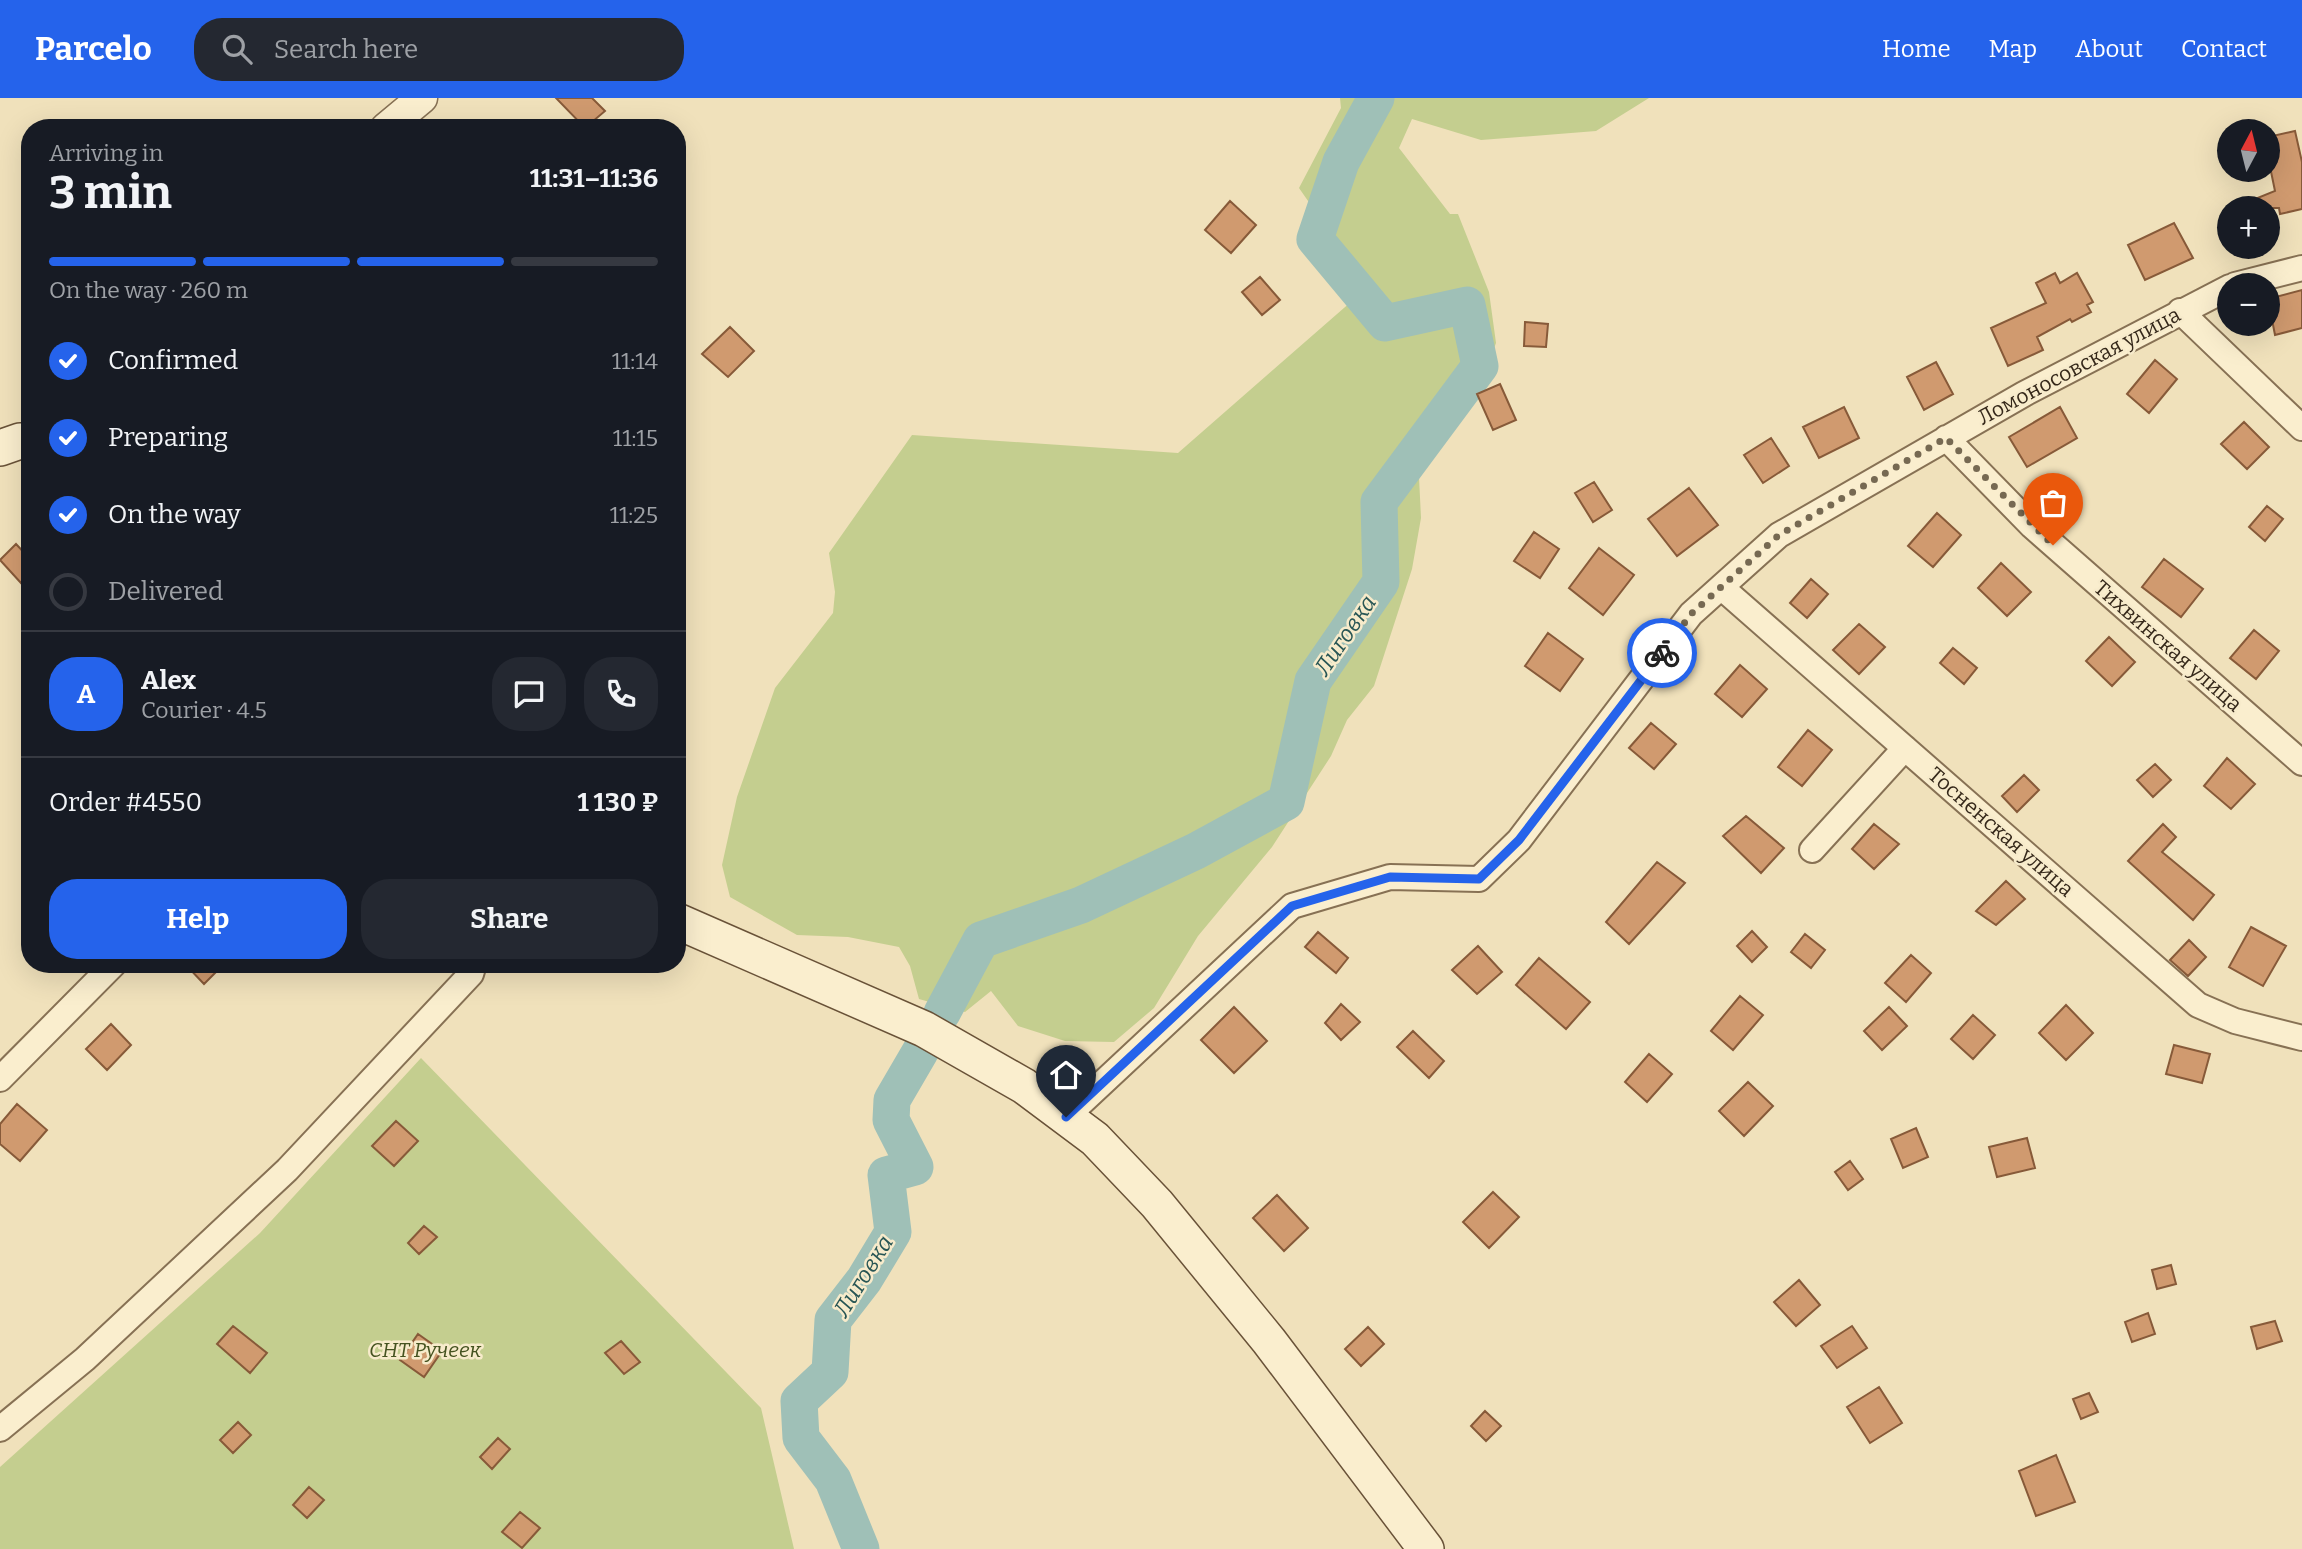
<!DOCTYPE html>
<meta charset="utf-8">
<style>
body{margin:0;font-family:Bitter,serif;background:#242831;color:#f1f3f6;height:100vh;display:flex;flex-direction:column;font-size:26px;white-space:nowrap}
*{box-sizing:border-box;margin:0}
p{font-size:23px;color:#9ea1a6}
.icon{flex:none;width:38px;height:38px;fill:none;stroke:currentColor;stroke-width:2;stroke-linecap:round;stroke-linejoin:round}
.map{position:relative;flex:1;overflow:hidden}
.panel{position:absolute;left:21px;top:21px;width:665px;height:854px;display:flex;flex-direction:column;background:#171b24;border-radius:28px;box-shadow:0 7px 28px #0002}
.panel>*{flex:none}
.needle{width:46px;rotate:7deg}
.fabs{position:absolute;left:2217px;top:21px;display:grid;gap:14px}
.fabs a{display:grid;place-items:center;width:63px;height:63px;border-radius:50%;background:#171b24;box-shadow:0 7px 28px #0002;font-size:35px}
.pin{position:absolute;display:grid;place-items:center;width:60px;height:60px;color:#fff;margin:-72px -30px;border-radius:50% 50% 50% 0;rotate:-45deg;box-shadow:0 0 7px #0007}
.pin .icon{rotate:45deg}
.courier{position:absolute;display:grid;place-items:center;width:70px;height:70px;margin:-35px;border:5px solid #2563eb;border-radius:50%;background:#fff;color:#222;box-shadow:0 2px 9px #0007}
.headline em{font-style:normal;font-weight:700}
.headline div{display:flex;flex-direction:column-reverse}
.headline{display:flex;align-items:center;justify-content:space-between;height:119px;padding:0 28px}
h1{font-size:46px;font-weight:700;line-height:52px}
.bar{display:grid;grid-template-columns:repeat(4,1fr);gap:10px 7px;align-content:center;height:84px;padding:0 28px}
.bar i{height:9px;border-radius:5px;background:#363941}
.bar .on{background:#2563eb}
.bar p{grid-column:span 4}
.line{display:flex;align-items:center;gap:18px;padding:0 28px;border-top:2px solid #363941}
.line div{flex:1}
.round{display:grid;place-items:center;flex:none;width:74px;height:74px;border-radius:28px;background:#242831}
ol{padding:0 28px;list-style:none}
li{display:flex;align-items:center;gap:21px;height:77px}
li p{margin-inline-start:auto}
li .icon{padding:7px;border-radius:50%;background:#2563eb;color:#fff;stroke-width:4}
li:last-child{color:#9ea1a6}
li i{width:38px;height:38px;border:4px solid #363941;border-radius:50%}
.button{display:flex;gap:14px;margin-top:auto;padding:14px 28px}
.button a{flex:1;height:80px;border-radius:28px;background:#2563eb;color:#fff;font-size:28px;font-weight:700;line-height:80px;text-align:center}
.button a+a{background:#242831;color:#f1f3f6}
header{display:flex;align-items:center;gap:42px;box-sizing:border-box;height:98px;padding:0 35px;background:#2563eb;color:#fff}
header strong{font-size:33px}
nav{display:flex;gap:38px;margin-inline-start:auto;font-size:24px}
.search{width:490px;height:63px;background:#242831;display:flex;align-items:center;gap:18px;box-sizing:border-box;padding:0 24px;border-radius:28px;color:#9ea1a6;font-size:26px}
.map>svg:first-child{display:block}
</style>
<header>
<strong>Parcelo</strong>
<div class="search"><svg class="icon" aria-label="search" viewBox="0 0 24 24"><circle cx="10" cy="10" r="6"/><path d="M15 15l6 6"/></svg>Search here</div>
<nav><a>Home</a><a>Map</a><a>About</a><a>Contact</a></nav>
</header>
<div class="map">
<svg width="2302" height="1451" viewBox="0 0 2302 1451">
<rect width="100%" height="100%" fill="#f0e1bb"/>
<path fill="#c4ce8f" d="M1340,0H1649L1596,33L1481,42L1412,21L1399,50L1450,116H1458L1489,194L1496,245L1493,253L1427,309L1417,338L1421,420L1412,471L1374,588L1347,622L1331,658L1272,749L1198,838L1154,910L1114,944L1065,943L1018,928L991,893L965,914L919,901L910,868L899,849L848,839L797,837L730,799L722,767L737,699L775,590L833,515L835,494L829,455L912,337L1178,355L1368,189L1299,90L1341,10Z
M421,960L761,1310L794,1451H0V1369L260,1135Z"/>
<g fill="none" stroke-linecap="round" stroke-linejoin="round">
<path stroke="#9fc0b7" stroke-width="37" d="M942,915L981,842L1081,807L1196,753L1286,704L1313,583L1381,484L1379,404L1480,268L1467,207L1385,225L1315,141L1341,64L1376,0
M861,1451L833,1382L801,1340L799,1303L830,1274L833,1222L864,1182L893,1134L886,1077L915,1069L891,1022L892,1002L920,954"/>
</g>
<path fill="#d09a6f" stroke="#875a39" stroke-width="2" d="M556,0H592L605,13L585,30Z
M2295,33L2302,64V111L2280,116L2279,110H2233L2275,93L2268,59V39Z
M1230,103L1256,127L1231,155L1205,132Z
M2174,125L2193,160L2145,182L2128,147Z
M2055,175L2060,185L2077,175L2093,204L2087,207L2091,214L2072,224L2070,221L2037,239L2043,252L2008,268L1991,230L2046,205L2036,185Z
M1260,179L1280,202L1262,217L1242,194Z
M2302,192V230L2275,237L2268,201Z
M1525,224L1548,226L1546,249L1524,248Z
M730,229L754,253L728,279L702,256Z
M2155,262L2177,281L2149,315L2127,296Z
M1936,264L1953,296L1924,312L1907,279Z
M1500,286L1516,322L1493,332L1477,296Z
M1844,309L1859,340L1819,360L1803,329Z
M2060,309L2077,340L2027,369L2009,339Z
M2244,324L2269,349L2247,371L2221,346Z
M1771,340L1789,368L1763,385L1744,357Z
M1594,384L1612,412L1593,424L1575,395Z
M1689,390L1718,427L1677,458L1648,421Z
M2267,408L2283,421L2265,443L2249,429Z
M1937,415L1961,437L1933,469L1908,448Z
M1534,434L1559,451L1540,480L1514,463Z
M16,446L30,461V477L21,485L0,462Z
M1599,450L1634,477L1603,517L1569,490Z
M2164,461L2203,491L2181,519L2142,489Z
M2001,465L2031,494L2007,518L1978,490Z
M1811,481L1828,496L1807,520L1790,505Z
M1859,526L1885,549L1859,576L1833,552Z
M2254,532L2279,553L2256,581L2230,560Z
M1548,535L1583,561L1560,593L1525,568Z
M2109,539L2135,564L2112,588L2086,563Z
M1953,550L1977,570L1964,586L1940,565Z
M1740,567L1767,591L1742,619L1715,596Z
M1651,625L1676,646L1654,671L1629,650Z
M1808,632L1832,652L1802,688L1778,669Z
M2227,660L2255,686L2231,711L2204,688Z
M2155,666L2171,682L2153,699L2137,682Z
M2024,677L2039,692L2017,714L2002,698Z
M1746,718L1784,750L1761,775L1723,738Z
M1874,726L1899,746L1874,771L1852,751Z
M2163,726L2176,739L2162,754L2214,797L2193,822L2128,763Z
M1657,764L1685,785L1629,846L1606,824Z
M2006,783L2025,801L1996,827L1976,813Z
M2251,829L2286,848L2263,888L2229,869Z
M1752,833L1767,849L1752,864L1737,848Z
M1318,834L1348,860L1336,875L1305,849Z
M1805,836L1825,852L1811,870L1791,854Z
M2189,842L2206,859L2188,878L2170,862Z
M1478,848L1502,874L1477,896L1452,872Z
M1911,857L1931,875L1906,904L1885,885Z
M1539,860L1590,904L1566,931L1516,887Z
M185,866H224L204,886Z
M1740,898L1763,917L1733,952L1711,933Z
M1341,906L1360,924L1341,942L1325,925Z
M2066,907L2093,935L2066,962L2039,935Z
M1234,909L1267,943L1234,975L1201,942Z
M1889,909L1907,928L1882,952L1864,933Z
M1973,917L1995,937L1973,961L1951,941Z
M111,926L131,947L107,972L86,951Z
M1413,933L1444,963L1429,980L1397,949Z
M2174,947L2210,956L2202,985L2166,976Z
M1649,956L1672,976L1647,1004L1625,984Z
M1748,984L1773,1008L1744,1038L1719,1013Z
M17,1006L47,1032L20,1063L0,1046V1026Z
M396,1023L418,1043L394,1068L372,1048Z
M1916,1030L1928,1059L1903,1070L1891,1041Z
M2027,1040L2035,1070L1997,1079L1989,1049Z
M1850,1063L1863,1081L1848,1092L1835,1074Z
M1493,1094L1519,1119L1489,1150L1463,1124Z
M1277,1097L1308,1130L1284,1153L1253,1120Z
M424,1128L437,1139L419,1156L408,1145Z
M2171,1167L2176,1186L2157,1191L2152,1172Z
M1799,1182L1820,1207L1796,1228L1774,1204Z
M2148,1215L2155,1236L2132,1244L2125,1224Z
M2275,1223L2282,1243L2257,1251L2251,1229Z
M233,1228L267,1255L250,1275L217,1246Z
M1852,1228L1867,1250L1837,1270L1821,1248Z
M1368,1229L1384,1246L1361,1268L1345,1251Z
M418,1236L442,1253L424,1279L400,1262Z
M621,1243L640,1264L624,1276L605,1255Z
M1879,1289L1902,1325L1870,1345L1847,1309Z
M2089,1295L2098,1314L2081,1321L2073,1301Z
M1485,1313L1501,1328L1486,1343L1471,1328Z
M238,1324L251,1337L233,1355L220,1342Z
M498,1340L510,1351L492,1371L480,1359Z
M2056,1357L2075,1404L2036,1418L2019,1373Z
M309,1389L324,1402L307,1420L293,1407Z
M520,1414L540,1430L522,1450L502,1434Z"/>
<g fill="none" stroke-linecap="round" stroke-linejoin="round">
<defs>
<path id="minor" d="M2235,187L2302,170
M2180,213L2302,330
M1946,340L2032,428L2302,665
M1721,489L2198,907L2235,923L2302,940
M1812,752L1905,650
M0,981L114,866
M1066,1019L1292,808L1390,779L1479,781L1519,742L1691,516L1779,437L2024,296L2230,189
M0,1331L85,1261L287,1072L471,876L474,866"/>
<path id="tertiary" d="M386,30L422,0"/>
<path id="secondary" d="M0,350L20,343H30
M677,823L924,931L1024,988L1095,1041L1157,1106L1269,1243L1426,1451"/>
</defs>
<use href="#minor" stroke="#877154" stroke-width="28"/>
<use href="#tertiary" stroke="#877154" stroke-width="33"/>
<use href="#secondary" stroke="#695238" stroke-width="38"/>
<use href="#minor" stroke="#faeece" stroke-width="24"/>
<use href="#tertiary" stroke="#faeece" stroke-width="30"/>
<use href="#secondary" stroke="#faeece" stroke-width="35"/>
</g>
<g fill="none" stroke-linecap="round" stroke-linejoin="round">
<path stroke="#766952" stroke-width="7" stroke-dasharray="0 12.6" d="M1662,555L1691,516L1779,437L1946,340L2053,447"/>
<path stroke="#2563eb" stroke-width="9" d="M1066,1019L1292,808L1390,779L1479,781L1519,742L1662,555"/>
</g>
<g text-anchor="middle" stroke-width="5" stroke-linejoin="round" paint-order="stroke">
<g font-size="21" fill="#35281a" stroke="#f7ebcb">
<text transform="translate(2079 268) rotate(-28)" y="7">Ломоносовская улица</text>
<text transform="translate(2168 548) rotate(41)" y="7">Тихвинская улица</text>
<text transform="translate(2001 734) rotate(41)" y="7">Тосненская улица</text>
</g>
<g font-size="21" font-style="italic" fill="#455320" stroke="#f7ebcb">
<text x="425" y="1259">СНТ Ручеек</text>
</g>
<g font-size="23" font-style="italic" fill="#285655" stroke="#f7ebcb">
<text transform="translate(1345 537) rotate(-56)" y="8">Лиговка</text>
<text transform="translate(863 1178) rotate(-58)" y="8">Лиговка</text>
</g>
</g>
</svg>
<div class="fabs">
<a><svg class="needle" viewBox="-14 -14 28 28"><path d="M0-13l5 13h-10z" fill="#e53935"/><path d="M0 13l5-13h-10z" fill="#9ea1a6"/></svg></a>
<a>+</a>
<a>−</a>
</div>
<div class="pin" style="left:2053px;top:447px;background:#ea580c"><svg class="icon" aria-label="bag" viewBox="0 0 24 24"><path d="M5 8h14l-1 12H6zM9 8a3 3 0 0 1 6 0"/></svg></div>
<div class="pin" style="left:1066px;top:1019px;background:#1f2937"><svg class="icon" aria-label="home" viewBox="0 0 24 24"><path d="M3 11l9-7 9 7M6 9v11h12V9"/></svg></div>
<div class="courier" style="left:1662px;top:555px"><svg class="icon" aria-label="bike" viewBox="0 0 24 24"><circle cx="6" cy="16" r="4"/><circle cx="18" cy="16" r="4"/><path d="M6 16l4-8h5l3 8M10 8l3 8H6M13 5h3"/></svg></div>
<section class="panel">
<div class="headline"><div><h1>3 min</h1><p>Arriving in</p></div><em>11:31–11:36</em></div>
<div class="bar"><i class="on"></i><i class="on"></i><i class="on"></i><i></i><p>On the way · 260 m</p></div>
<ol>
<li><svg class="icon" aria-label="check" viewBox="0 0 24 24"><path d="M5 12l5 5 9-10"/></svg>Confirmed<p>11:14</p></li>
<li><svg class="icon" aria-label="check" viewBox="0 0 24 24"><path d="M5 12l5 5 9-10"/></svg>Preparing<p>11:15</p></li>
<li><svg class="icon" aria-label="check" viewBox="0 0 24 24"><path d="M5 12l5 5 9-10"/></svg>On the way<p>11:25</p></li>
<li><i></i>Delivered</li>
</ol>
<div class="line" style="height:126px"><b class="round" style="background:#2563eb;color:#fff">A</b><div><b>Alex</b><p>Courier · 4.5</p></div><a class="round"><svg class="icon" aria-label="chat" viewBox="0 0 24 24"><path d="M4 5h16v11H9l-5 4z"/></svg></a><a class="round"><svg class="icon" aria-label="phone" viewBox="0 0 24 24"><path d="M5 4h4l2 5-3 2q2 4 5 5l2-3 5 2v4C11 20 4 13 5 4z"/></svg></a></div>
<div class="line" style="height:91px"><div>Order #4550</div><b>1 130 ₽</b></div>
<div class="button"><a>Help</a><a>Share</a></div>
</section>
</div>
